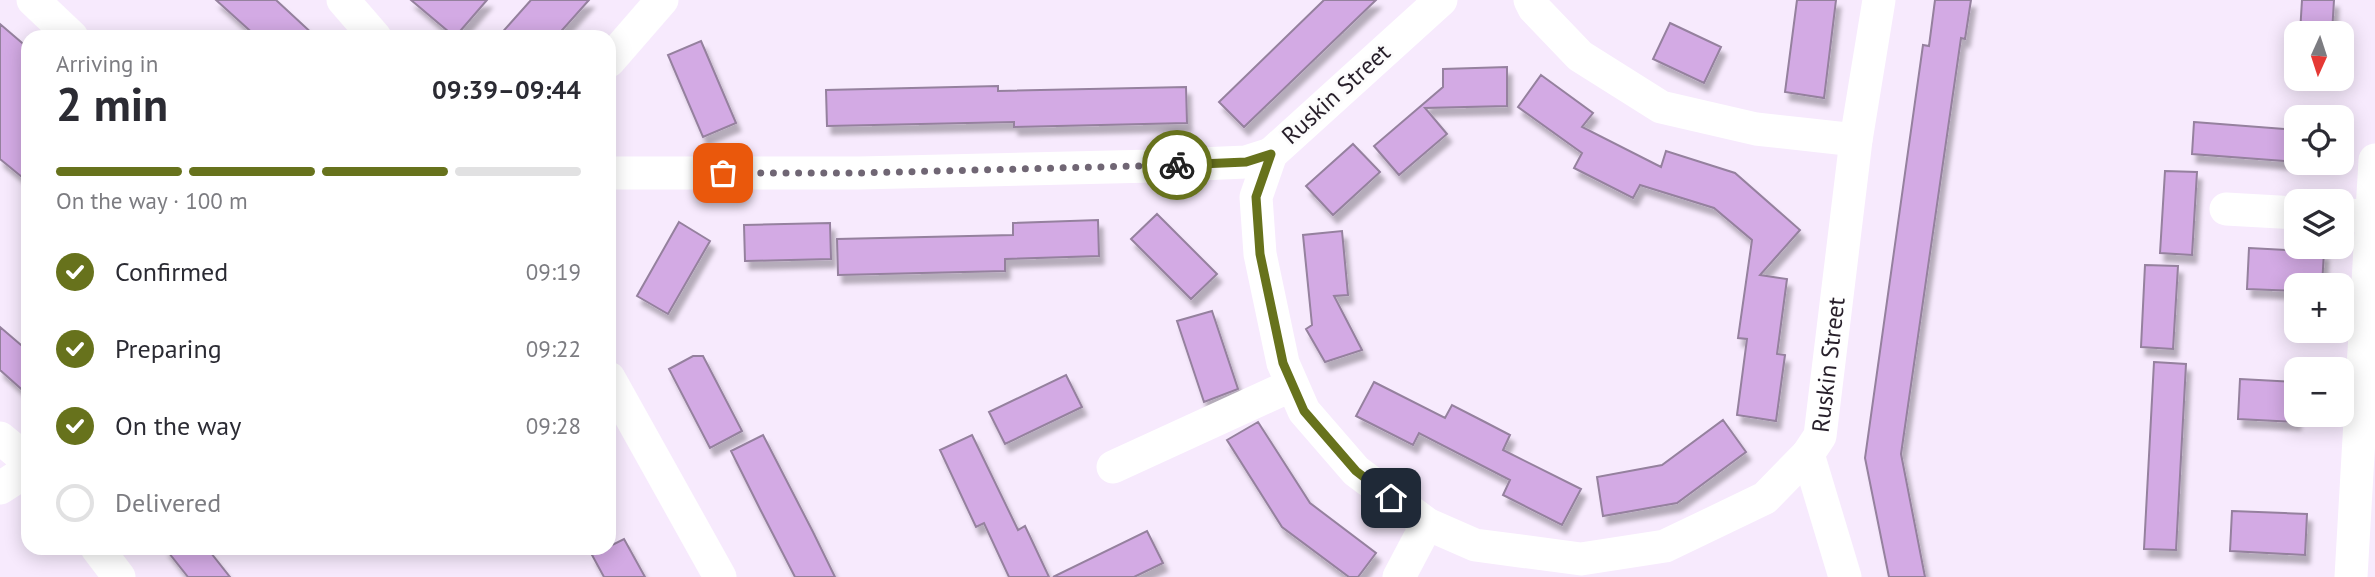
<!DOCTYPE html>
<meta charset="utf-8">
<style>
body{margin:0;font-family:"PT Sans",sans-serif;background:#f2f2f3;color:#2b2b33;height:100vh;display:flex;flex-direction:column;font-size:26px;white-space:nowrap}
*{box-sizing:border-box;margin:0}
p{font-size:23px;color:#7c7c81}
.icon{flex:none;width:38px;height:38px;fill:none;stroke:currentColor;stroke-width:2;stroke-linecap:round;stroke-linejoin:round}
.map{position:relative;flex:1;overflow:hidden}
.drawer{position:absolute;left:21px;top:30px;width:595px;height:525px;display:flex;flex-direction:column;background:#fff;border-radius:21px;box-shadow:0 4px 18px #0003}
.drawer>*{flex:none}
.needle{width:46px;rotate:183deg}
.buttons{position:absolute;left:2284px;top:21px;display:grid;gap:14px}
.buttons a{display:grid;place-items:center;width:70px;height:70px;border-radius:14px;background:#fff;box-shadow:0 4px 18px #0003;font-size:35px}
.pin{position:absolute;display:grid;place-items:center;width:60px;height:60px;color:#fff;margin:-30px;border-radius:14px;box-shadow:0 4px 10px #0006}
.courier{position:absolute;display:grid;place-items:center;width:70px;height:70px;margin:-35px;border:5px solid #67721c;border-radius:50%;background:#fff;color:#222;box-shadow:0 2px 9px #0007}
.headline em{font-style:normal;font-weight:800}
.headline div{display:flex;flex-direction:column-reverse}
.headline{display:flex;align-items:center;justify-content:space-between;height:119px;padding:0 35px}
h1{font-size:46px;font-weight:800;line-height:52px}
.bar{display:grid;grid-template-columns:repeat(4,1fr);gap:10px 7px;align-content:center;height:84px;padding:0 35px}
.bar i{height:9px;border-radius:5px;background:#e1e1e2}
.bar .active{background:#67721c}
.bar p{grid-column:span 4}
ol{padding:0 35px;list-style:none}
li{display:flex;align-items:center;gap:21px;height:77px}
li p{margin-inline-start:auto}
li .icon{padding:7px;border-radius:50%;background:#67721c;color:#fff;stroke-width:4}
li:last-child{color:#7c7c81}
li i{width:38px;height:38px;border:4px solid #e1e1e2;border-radius:50%}
.map>svg:first-child{display:block}
</style>
<div class="map">
<svg width="2375" height="577" viewBox="0 0 2375 577">
<defs>
<filter id="shadow"><feDropShadow dx="4.5" dy="8" stdDeviation="2" flood-color="#0004"/></filter>
</defs>
<rect width="100%" height="100%" fill="#f7eafd"/>
<path fill="#d3aae4" stroke="#95819e" stroke-width="2" filter="url(#shadow)" d="M216,0H276L316,37H257Z
M411,0H487L455,37Z
M531,0H589L556,37H498Z
M1324,0H1376L1244,127L1219,102Z
M1797,0H1836L1824,98L1785,92Z
M1935,0H1971L1965,39L1961,38L1901,454L1925,577H1889L1865,458L1923,45L1929,46Z
M2302,0H2334L2332,33H2300Z
M1670,23L1721,47L1704,83L1653,59Z
M0,24L28,48V182L0,159Z
M701,41L736,123L703,137L668,55Z
M1507,67V106L1425,108L1447,134L1399,175L1374,146L1443,87V69Z
M1541,75L1593,113L1582,127L1661,167L1666,151L1735,173L1800,230L1760,275L1787,279L1777,354L1785,355L1776,421L1737,415L1747,339L1738,338L1752,240L1714,208L1640,185L1633,198L1574,168L1582,153L1518,107Z
M998,86V91L1186,87L1187,123L1014,127V122L827,126L826,90Z
M2194,122L2296,130V162L2192,154Z
M1353,144L1380,172L1333,215L1306,186Z
M2165,171L2197,172L2192,255L2160,253Z
M1157,214L1217,274L1191,299L1131,239Z
M1098,220L1099,256L1005,259V271L838,275L837,239L1013,235V223Z
M679,222L710,241L668,314L637,296Z
M830,223L831,259L745,261L744,225Z
M1342,231L1348,295L1334,296L1362,350L1325,362L1306,329L1312,325L1303,235Z
M2249,248L2324,252L2322,285H2296V291L2247,289Z
M2145,265L2178,266L2173,349L2141,347Z
M1212,311L1238,389L1204,402L1177,321Z
M0,327L28,351V395L0,370Z
M693,356H703L742,431L710,448L669,369Z
M2154,362L2186,364L2176,550L2144,549Z
M1066,375L1082,407L1005,444L989,412Z
M2240,379L2296,382V422L2238,419Z
M1374,382L1445,418L1452,405L1483,421L1510,435L1503,450L1581,489L1562,525L1503,495L1510,480L1419,433L1413,445L1356,416Z
M1723,420L1746,452L1677,503L1603,516L1597,477L1662,465Z
M1258,422L1310,503L1376,553L1358,577H1349L1282,527L1227,440Z
M763,435L813,532L835,577H795L760,509L731,451Z
M972,435L1018,530L1025,526L1049,577H1009L984,523L976,527L940,450Z
M2232,511L2307,514L2305,555L2230,551Z
M1147,531L1163,563L1134,577H1053Z
M624,539L645,577H604L592,555Z
M165,548H207L230,577H188Z"/>
<g fill="none" stroke-linecap="round" stroke-linejoin="round">
<g stroke="#fff" stroke-width="33">
<path d="M33,0L72,37"/>
<path d="M343,0L375,37"/>
<path id="s1" d="M1441,0L1271,154L1256,197L1260,254L1283,363L1304,411L1356,471L1427,524L1475,545L1581,559L1665,546L1765,498L1808,454L1820,436L1856,140L1879,0"/>
<path d="M1530,0L1534,8L1580,56L1661,107L1756,129L1856,140"/>
<path d="M609,61L662,0"/>
<path d="M609,173H859L1153,166L1246,162L1271,154"/>
<path d="M2226,209L2296,213"/>
<path d="M2342,215L2372,216"/>
<path d="M609,378L720,577"/>
<path d="M0,438L28,461"/>
<path d="M1808,454L1845,577"/>
<path d="M1113,467L1292,385"/>
<path d="M0,488L28,470"/>
<path d="M97,548L119,577"/>
<path d="M1399,577L1427,524"/>
<path d="M2351,577L2375,160"/>
</g>
</g>
<g fill="none" stroke-linecap="round" stroke-linejoin="round">
<path stroke="#706674" stroke-width="7" stroke-dasharray="0 12.6" d="M723,173H859L1177,165"/>
<path stroke="#67721c" stroke-width="9" d="M1177,165L1246,162L1271,154L1256,197L1260,254L1283,363L1304,411L1356,471L1391,498"/>
</g>
<g text-anchor="middle" stroke-width="6" stroke-linejoin="round" paint-order="stroke">
<g font-size="24" fill="#271f2a" stroke="#fcfcfc">
<text transform="translate(1336 94) rotate(-42)" y="8">Ruskin Street</text>
<text dy="8" stroke="none"><textPath href="#s1" startOffset="1174">Ruskin Street</textPath></text>
</g>
</g>
</svg>
<div class="buttons">
<a><svg class="needle" viewBox="-14 -14 28 28"><path d="M0-13l5 13h-10z" fill="#e53935"/><path d="M0 13l5-13h-10z" fill="#7c7c81"/></svg></a>
<a><svg class="icon" aria-label="locate" viewBox="0 0 24 24"><circle cx="12" cy="12" r="6"/><path d="M12 2v4M12 18v4M2 12h4M18 12h4"/></svg></a>
<a><svg class="icon" aria-label="layers" viewBox="0 0 24 24"><path d="M12 4l9 5-9 5-9-5zM3 14l9 5 9-5"/></svg></a>
<a>+</a>
<a>−</a>
</div>
<div class="pin" style="left:723px;top:173px;background:#ea580c"><svg class="icon" aria-label="bag" viewBox="0 0 24 24"><path d="M5 8h14l-1 12H6zM9 8a3 3 0 0 1 6 0"/></svg></div>
<div class="pin" style="left:1391px;top:498px;background:#1f2937"><svg class="icon" aria-label="home" viewBox="0 0 24 24"><path d="M3 11l9-7 9 7M6 9v11h12V9"/></svg></div>
<div class="courier" style="left:1177px;top:165px"><svg class="icon" aria-label="bike" viewBox="0 0 24 24"><circle cx="6" cy="16" r="4"/><circle cx="18" cy="16" r="4"/><path d="M6 16l4-8h5l3 8M10 8l3 8H6M13 5h3"/></svg></div>
<section class="drawer">
<div class="headline"><div><h1>2 min</h1><p>Arriving in</p></div><em>09:39–09:44</em></div>
<div class="bar"><i class="active"></i><i class="active"></i><i class="active"></i><i></i><p>On the way · 100 m</p></div>
<ol>
<li><svg class="icon" aria-label="check" viewBox="0 0 24 24"><path d="M5 12l5 5 9-10"/></svg>Confirmed<p>09:19</p></li>
<li><svg class="icon" aria-label="check" viewBox="0 0 24 24"><path d="M5 12l5 5 9-10"/></svg>Preparing<p>09:22</p></li>
<li><svg class="icon" aria-label="check" viewBox="0 0 24 24"><path d="M5 12l5 5 9-10"/></svg>On the way<p>09:28</p></li>
<li><i></i>Delivered</li>
</ol>
</section>
</div>
